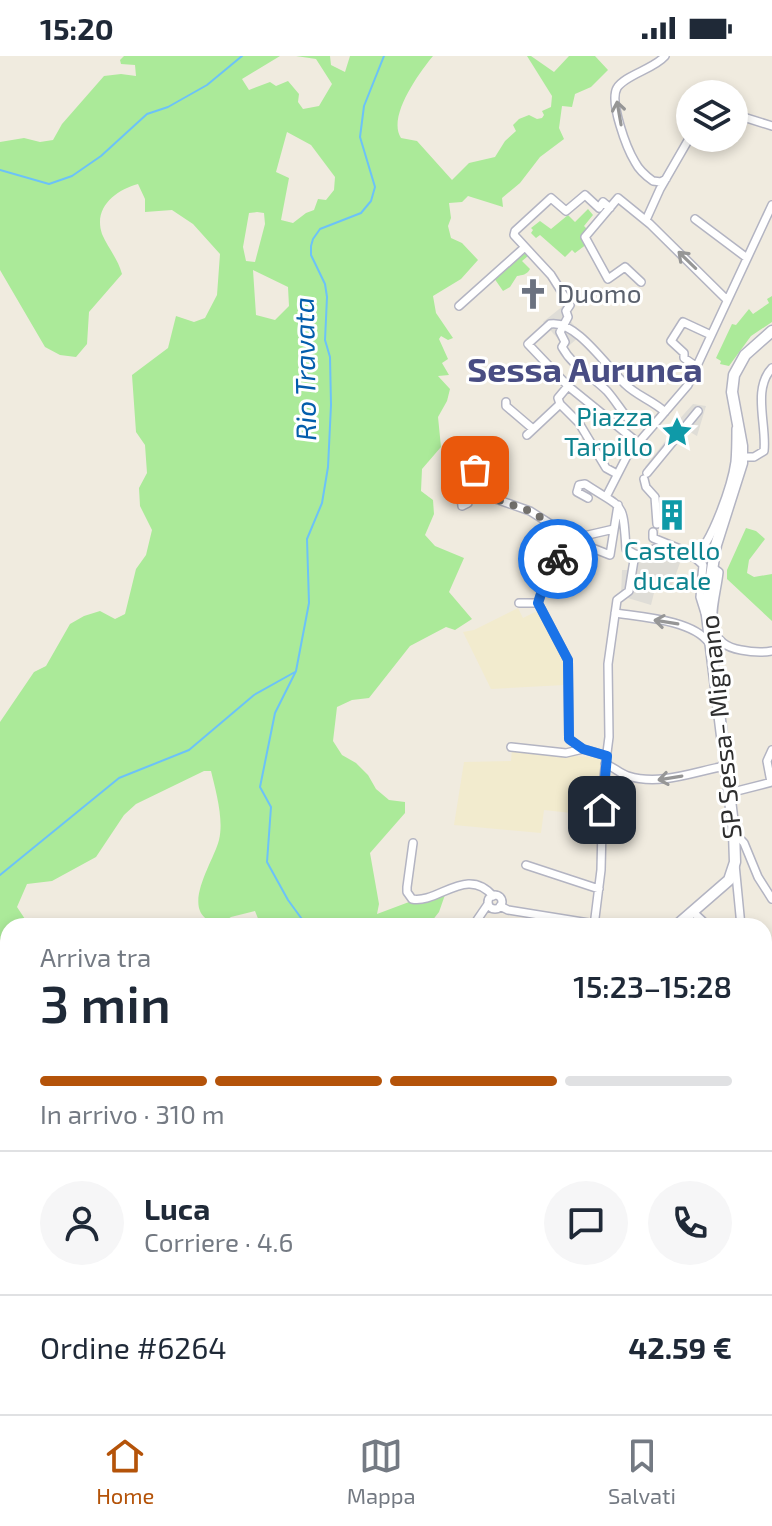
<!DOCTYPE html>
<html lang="it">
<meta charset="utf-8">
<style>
body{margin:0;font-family:"Exo 2",sans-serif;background:#f6f6f7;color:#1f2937;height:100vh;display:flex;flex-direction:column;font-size:30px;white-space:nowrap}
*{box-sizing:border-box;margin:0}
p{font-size:26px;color:#747a83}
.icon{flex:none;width:44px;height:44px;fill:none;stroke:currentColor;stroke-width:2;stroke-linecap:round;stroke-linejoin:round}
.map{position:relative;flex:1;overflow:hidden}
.drawer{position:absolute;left:0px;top:862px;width:772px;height:496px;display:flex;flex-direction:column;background:#fff;border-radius:24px 24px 0 0;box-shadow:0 4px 12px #0003}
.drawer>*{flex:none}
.controls{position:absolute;left:676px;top:24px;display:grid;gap:16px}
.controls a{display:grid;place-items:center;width:72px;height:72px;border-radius:50%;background:#fff;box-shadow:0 4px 12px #0003;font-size:40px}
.pin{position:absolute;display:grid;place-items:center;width:68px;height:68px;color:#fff;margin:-34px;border-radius:16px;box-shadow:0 4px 12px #0006}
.courier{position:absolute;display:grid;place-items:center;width:80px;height:80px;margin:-40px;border:6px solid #1a73e8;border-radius:50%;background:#fff;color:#222;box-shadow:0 2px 10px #0007}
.headline em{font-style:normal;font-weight:600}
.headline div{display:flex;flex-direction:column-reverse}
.headline{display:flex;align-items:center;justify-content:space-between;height:136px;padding:0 40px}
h1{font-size:52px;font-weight:600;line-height:60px}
.bar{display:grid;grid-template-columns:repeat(4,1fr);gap:12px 8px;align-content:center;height:96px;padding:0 40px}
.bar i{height:10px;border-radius:6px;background:#e0e1e3}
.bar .on{background:#b45309}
.bar p{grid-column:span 4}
.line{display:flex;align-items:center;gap:20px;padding:0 40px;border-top:2px solid #e0e1e3}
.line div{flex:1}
.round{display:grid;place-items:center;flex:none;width:84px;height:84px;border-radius:42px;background:#f6f6f7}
.status{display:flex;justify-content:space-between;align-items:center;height:56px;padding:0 40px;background:#fff;direction:ltr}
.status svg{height:22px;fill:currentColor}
.tabs{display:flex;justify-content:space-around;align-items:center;height:112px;border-top:2px solid #e0e1e3;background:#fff;font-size:22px;color:#747a83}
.tabs a{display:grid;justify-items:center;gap:4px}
.tabs .on{color:#b45309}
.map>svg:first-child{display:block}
</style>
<div class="status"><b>15:20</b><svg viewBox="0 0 49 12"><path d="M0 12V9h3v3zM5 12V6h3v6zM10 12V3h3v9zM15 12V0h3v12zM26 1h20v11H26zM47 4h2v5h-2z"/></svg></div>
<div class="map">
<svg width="772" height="1358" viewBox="0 0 772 1358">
<rect width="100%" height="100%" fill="#f0ebdf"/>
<path fill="#f2ebce" d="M518,552L523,562L539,554L564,603L565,629L491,633L463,576L474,574Z
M512,693L604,703L599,760L544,754L541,777L454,769L464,706L511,705Z"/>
<path fill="#abea99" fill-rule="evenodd" d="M124,0H280L242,23L249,34L270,26L276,30L288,25L299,38L298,46L303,53L319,50L332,28L316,3L296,0H330L331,9L345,16L350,0H433C419,17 387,61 401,82L417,85L452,124L469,107L495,101L505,85L516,75L513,69L519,63L529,59L537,63L542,62L544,59L542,55L551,51L552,40L527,0H531L554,16L569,0H595L608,14L591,31L575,38L572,51L562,50L559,72L564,83L540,101L520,127L502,142L503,151L468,140L462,146L449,147L451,162L448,170L451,182L462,187L478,204L461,223L433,240L436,257L453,282L448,284L441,280L439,283L448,303L442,307L449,319L438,320L450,333L447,345L438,361L441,391L422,413L421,435L433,444L434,458L425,479L435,490L464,502L449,536L472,563L455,574L446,571L410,590L369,642L352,644L337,651L333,685L342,699L356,707L368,719L376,733L389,744L405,746V757L370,797L379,848L377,858L409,846L417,848L446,836L439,856L428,870H261L255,855L231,861L220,868C175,860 213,808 219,784C224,763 216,736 211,715H204L136,748L124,759L96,801L52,825L27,828L17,851L29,869L8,870V880L0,884V666L34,616L46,610L70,568L84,560L100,555L115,563L125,558L136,513L146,499L152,474L140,450L139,432L147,417L145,389L136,376L132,319L168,292L176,260L194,266L205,262L217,239L220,198L193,168L172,154L145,156V143L138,128C116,134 93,151 102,178C108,192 118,203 122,218L89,256L87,288L76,301L60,299L45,291L0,214V86L24,82L40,86L53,84L62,68L104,20L121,18L136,20L135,9L121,8L120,4ZM287,76L311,89L335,121L334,134L326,144L318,143L314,154L306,157L293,167L281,164L289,122L276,116ZM257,156L264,157L265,168L255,206L246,205L243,191L249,157ZM253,214L288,231L289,250L275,264L256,259Z
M588,153L593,159L584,170L589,175L587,188L575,197L572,194L565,201L540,179L536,182L531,177L533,174L531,172L540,165L551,173L568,159L575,166Z
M524,195L528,200L522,205L530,213C527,219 522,219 517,220L510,231L503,235L494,222Z
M772,240V266L751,280L729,310L720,308L721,305L716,302L732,268L736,269L749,253L753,258L769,247L767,243Z
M746,472L756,475L765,483L749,504L747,517L754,521L772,518V565L727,523V514Z
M8,899V939L0,945V902Z
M8,1181V1310L2,1330L0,1358V1201Z
M772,1235V1281H764V1237Z
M133,1350H243L240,1358H130Z"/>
<path fill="#dfddd7" d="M563,250L572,267L582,278L562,296L557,290L561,286L543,266Z
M693,348L706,350L697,380L685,373L647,413L645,411L677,370L676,367Z
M697,490L700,495L693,499V506L681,504L672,529L657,525L651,549L621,540L622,514H629L631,494L678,498Z"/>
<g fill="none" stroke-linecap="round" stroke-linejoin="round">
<path stroke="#6cc2f8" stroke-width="2" d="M0,114L49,128L72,120L101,100L147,58L168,51L207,29L242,0
M0,819L119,722L189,694L254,639L295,616
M307,870L288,844L267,806L271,751L260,731L275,657L296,615L309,547L307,483L322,447L328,411L331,349L330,301L325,284L327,241L325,228L311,199V190L313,183L320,173L361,157L371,145L375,131L360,81L364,50L384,0
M0,1023L8,1018
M180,1358L181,1350"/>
<defs>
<path id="street" d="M665,0C654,13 625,19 617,32C609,46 627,93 635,106C639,114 646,120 653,125L661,126L666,123
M734,58L772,70
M610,152L603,146L599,152L585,139L566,155L551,142L515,175L514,179L551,219L570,249L566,255L568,261L560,276L565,286L562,291C573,311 591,319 607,335C615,344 622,356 630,365
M695,163L747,202
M646,164L660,133L690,81
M641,226L625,211L608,223L585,181L618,142L650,168L727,244
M459,250L525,191
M697,311L684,302V297L671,285L683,266L711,279
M506,346V350L533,373
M560,348L579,367L606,412L617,418
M527,379L560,348L558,342L568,330
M637,386L568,330L528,288L550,268C575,263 607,311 625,328C637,340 652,344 665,356
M456,388L462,450L468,447L465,421L477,414L479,415L482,428L490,441L530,455L582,488L610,499L618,449
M742,401H754L764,395C767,369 752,333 772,312
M647,417L698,355
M644,423L646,431L655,441L657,468
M606,441L627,400L688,329L772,149
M588,442L577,436L579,429L585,428C624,454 623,443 626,493L635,498L629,535L617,544L608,608L609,681L603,728L601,814L594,870
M575,482L549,515L538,547L568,604L569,683L583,693L607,700
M575,482L614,473
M635,498L694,501
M651,498L654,493L676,495L680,493L653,482V476
M694,501C712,488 732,428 735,406C736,395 736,384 736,373
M694,501L703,509L700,541L705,557
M712,511L719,516C716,546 698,587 741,594C751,596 761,597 772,595
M519,547H538
M615,557C641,561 693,564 709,587
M511,691L566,697L583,693
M605,708C614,711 619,717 628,720C660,730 693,716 725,710
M771,726L767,705L772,694
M729,737L772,726
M734,776L744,787L758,821L772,843
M413,787L407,831V836L412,843C438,848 467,809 493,840
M735,808L741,870
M526,809L599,833
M488 846a7 7 0 1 1 14 0a7 7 0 1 1-14 0Z
M500,850L508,854L595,868
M693,856L708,870
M473,870L488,848
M764,1053L772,1050
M764,1125L772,1121
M0,1194L8,1174
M403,1357L412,1350
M7,1358L8,1324
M121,1358L124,1350"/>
<path id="secondary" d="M676,870L729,824L735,806L734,776L706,552L716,489L742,407V390L732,336L734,319L745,299L772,275
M590,1350C608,1358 625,1355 645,1350
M669,1350L686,1358
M510,1358L512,1350"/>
</defs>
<use href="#street" stroke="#b3b4c2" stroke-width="10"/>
<use href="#secondary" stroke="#b3b4c2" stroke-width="13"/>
<use href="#street" stroke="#fff" stroke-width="7"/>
<use href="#secondary" stroke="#fff" stroke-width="10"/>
</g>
<defs><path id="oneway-shaft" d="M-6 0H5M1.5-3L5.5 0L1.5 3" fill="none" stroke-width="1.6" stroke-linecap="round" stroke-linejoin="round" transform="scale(2)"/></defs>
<g stroke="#969696">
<use href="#oneway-shaft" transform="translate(619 57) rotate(-100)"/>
<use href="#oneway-shaft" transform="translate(687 204) rotate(-136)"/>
<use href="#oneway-shaft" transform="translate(666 566) rotate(-171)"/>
<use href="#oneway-shaft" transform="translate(670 722) rotate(171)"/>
</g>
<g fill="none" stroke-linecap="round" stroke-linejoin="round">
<path stroke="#72706c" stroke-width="8" stroke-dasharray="0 14.4" d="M475,414L479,415L482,428L490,441L530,455L575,482L558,503"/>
<path stroke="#1a73e8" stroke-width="10" d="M558,503L546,522L538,547L568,604L569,683L583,693L607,700L602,754"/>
</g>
<defs>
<symbol id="church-bare" viewBox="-9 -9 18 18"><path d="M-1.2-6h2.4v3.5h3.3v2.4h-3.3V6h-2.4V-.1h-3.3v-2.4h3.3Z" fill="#6b7280" stroke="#fff" stroke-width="2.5" paint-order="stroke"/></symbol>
<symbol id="sight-bare" viewBox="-9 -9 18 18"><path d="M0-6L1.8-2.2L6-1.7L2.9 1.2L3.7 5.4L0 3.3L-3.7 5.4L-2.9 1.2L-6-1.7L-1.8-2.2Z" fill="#0f9aa8" stroke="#fff" stroke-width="2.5" paint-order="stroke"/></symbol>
<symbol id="building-bare" viewBox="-9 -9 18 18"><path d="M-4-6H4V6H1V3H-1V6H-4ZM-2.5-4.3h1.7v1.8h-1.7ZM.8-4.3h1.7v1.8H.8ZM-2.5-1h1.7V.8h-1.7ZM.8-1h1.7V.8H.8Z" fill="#0f9aa8" stroke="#fff" stroke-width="2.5" paint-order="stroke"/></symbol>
</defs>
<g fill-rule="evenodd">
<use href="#church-bare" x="511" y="216" width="44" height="44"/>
<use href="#sight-bare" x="655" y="354" width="44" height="44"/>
<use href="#building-bare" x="650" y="437" width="44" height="44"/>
</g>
<g text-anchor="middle" stroke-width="6" stroke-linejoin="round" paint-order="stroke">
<g font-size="26" fill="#5b616d" stroke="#fff" text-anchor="start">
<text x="557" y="247">Duomo</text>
</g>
<g font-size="26" fill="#0d838f" stroke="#fff" text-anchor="end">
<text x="653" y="370">Piazza<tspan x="653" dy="30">Tarpillo</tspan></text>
<text x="672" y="504" text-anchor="middle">Castello<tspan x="672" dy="30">ducale</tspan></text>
</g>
<g font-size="26" fill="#2e2e2e" stroke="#fff">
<text transform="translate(721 671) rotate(-96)" y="9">SP Sessa- Mignano</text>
</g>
<g font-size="28" font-style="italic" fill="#035eac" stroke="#fff">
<text transform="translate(305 313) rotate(-91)" y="10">Rio Travata</text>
</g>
<g font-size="34" font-weight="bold" fill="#494d83" stroke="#fff">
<text x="585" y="326">Sessa Aurunca</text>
</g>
</g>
</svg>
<div class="controls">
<a><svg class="icon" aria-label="layers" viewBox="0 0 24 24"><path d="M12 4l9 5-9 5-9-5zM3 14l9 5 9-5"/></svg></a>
</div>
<div class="pin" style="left:475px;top:414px;background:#ea580c"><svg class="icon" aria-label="bag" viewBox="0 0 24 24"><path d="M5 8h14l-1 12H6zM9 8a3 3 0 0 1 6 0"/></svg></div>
<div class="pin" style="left:602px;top:754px;background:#1f2937"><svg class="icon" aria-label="home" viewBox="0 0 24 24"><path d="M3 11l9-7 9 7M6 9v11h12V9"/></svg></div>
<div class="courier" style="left:558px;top:503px"><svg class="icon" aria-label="bike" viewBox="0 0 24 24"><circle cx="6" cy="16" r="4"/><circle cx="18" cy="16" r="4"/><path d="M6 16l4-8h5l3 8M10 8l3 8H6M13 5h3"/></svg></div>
<section class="drawer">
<div class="headline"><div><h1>3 min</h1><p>Arriva tra</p></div><em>15:23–15:28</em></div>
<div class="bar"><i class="on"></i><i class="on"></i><i class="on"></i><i></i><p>In arrivo · 310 m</p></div>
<div class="line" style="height:144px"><a class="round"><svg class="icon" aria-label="person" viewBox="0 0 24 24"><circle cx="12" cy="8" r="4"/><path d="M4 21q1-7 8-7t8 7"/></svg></a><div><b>Luca</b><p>Corriere · 4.6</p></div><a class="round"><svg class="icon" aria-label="chat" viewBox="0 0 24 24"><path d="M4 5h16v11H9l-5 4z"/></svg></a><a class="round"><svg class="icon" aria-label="phone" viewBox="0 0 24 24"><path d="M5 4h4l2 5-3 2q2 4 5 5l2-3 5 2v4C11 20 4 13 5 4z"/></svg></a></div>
<div class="line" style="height:104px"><div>Ordine #6264</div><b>42.59 €</b></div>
</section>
</div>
<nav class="tabs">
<a class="on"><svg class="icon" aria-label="home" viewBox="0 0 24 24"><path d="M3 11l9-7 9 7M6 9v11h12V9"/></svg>Home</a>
<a><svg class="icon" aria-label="map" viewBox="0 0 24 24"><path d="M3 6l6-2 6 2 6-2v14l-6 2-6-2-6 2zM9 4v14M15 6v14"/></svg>Mappa</a>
<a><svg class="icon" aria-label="saved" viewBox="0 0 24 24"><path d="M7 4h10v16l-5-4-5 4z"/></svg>Salvati</a>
</nav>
